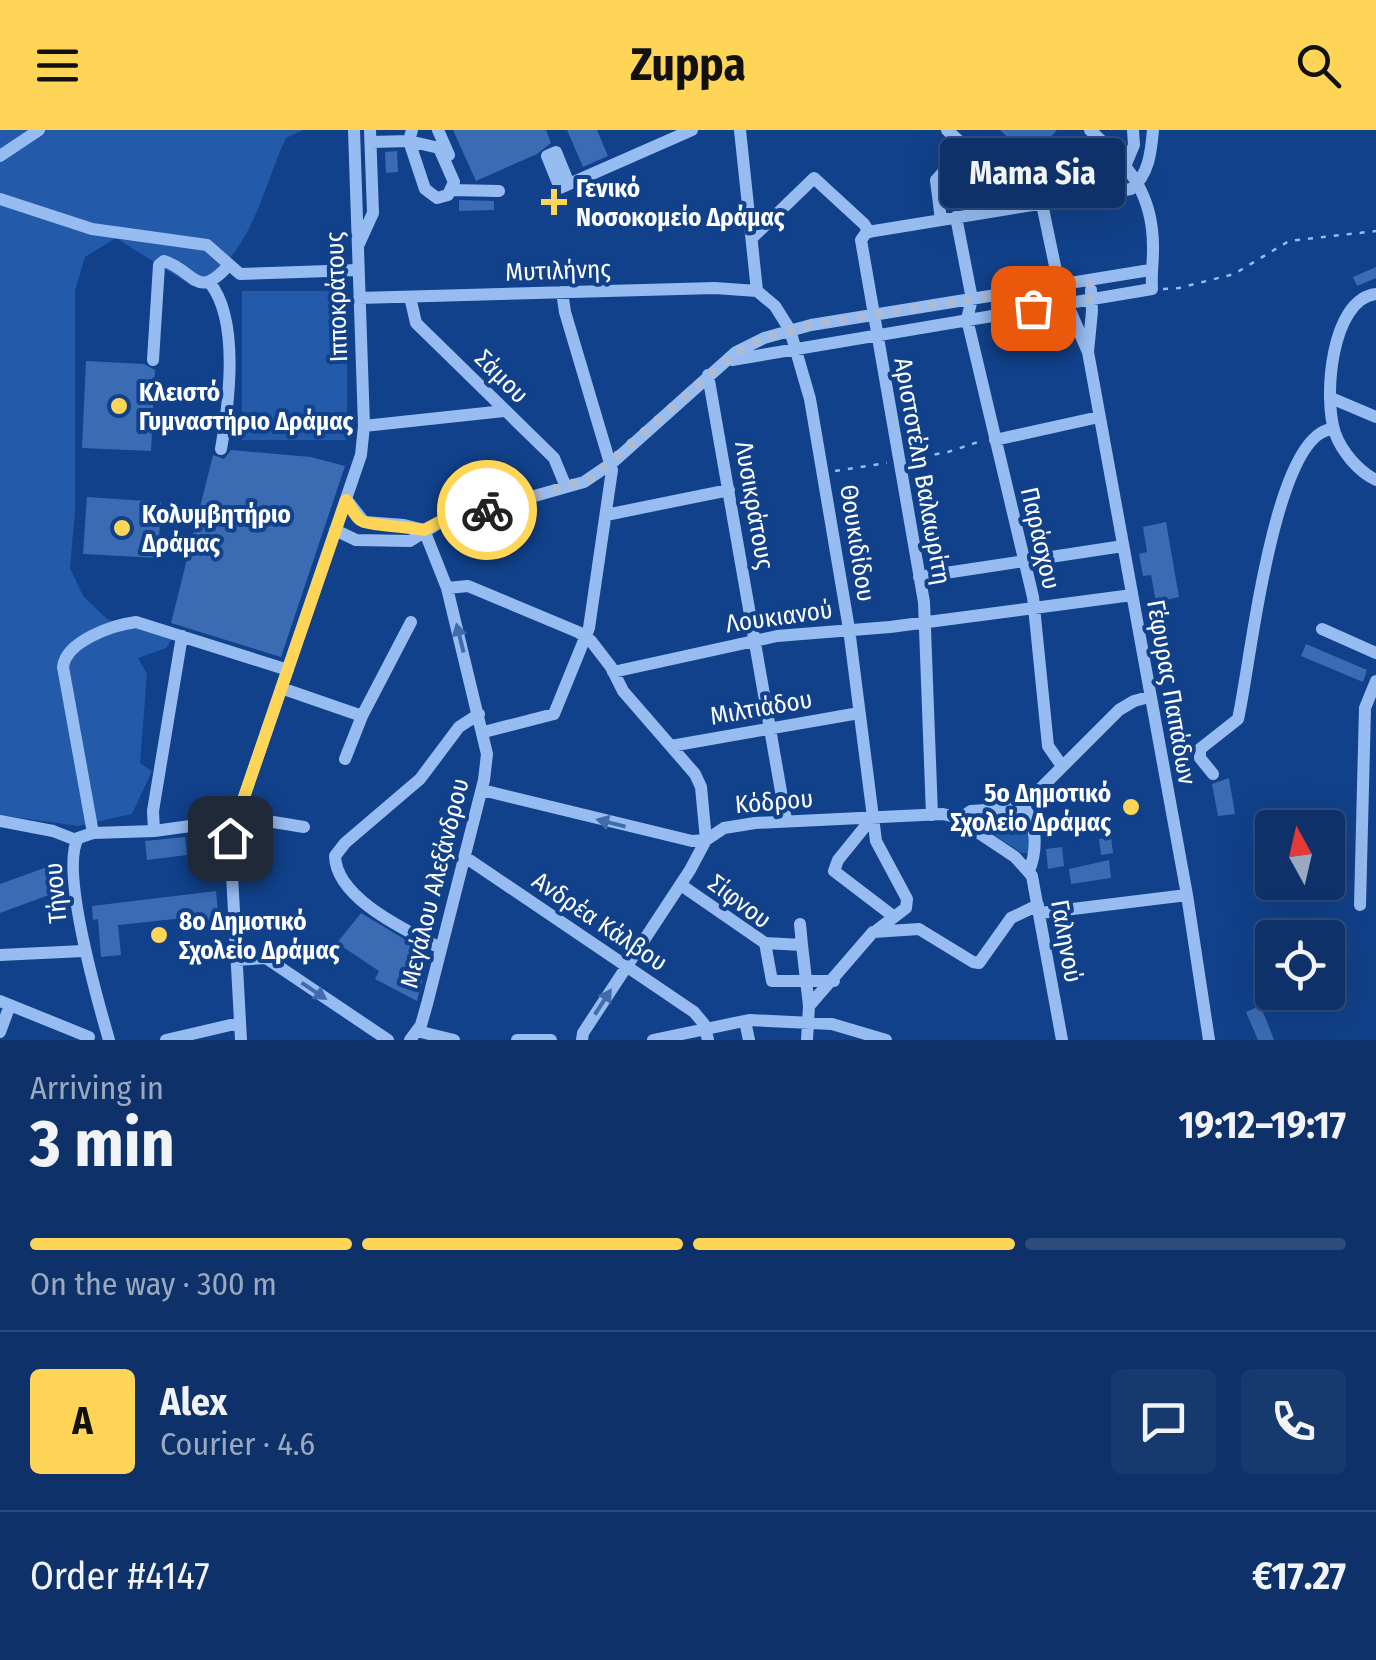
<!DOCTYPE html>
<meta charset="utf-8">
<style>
body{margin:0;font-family:"Fira Sans Condensed",sans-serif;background:#16396e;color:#f1f3f6;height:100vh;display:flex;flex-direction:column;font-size:38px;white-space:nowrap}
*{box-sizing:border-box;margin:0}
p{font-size:32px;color:#9aa9c0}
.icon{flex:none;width:55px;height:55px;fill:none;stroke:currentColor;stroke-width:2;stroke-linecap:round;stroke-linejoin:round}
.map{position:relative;height:910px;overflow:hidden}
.panel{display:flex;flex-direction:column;background:#0d3168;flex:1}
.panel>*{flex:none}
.needle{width:65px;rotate:352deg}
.tools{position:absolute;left:1255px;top:680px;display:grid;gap:20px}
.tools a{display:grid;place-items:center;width:90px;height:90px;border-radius:10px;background:#0d3168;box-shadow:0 10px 40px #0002,0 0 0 2px #2d4c7c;font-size:50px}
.pin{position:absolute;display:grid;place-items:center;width:85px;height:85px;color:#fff;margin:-42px;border-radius:20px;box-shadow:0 5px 15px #0006}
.courier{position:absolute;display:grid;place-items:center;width:100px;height:100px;margin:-50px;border:8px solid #ffd557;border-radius:50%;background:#fff;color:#222;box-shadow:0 2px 12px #0007}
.bubble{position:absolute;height:70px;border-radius:10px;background:#0d3168;box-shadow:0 10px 40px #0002,0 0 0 2px #2d4c7c;font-size:32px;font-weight:700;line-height:70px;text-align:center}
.overview em{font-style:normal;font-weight:700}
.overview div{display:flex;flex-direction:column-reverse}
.overview{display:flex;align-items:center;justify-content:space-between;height:170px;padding:0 30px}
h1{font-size:65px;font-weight:700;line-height:75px}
.bar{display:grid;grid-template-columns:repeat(4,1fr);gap:15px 10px;align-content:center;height:120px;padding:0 30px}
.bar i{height:12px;border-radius:8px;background:#2d4c7c}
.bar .active{background:#ffd557}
.bar p{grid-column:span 4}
.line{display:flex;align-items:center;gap:25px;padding:0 30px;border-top:2px solid #2d4c7c}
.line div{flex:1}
.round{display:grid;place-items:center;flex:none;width:105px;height:105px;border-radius:10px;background:#16396e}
header{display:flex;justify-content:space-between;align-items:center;height:130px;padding:0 30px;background:#ffd557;color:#111;font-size:45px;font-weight:700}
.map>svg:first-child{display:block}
</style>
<header><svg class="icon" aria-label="menu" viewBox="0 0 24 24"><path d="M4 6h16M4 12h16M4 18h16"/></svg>Zuppa<svg class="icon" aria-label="search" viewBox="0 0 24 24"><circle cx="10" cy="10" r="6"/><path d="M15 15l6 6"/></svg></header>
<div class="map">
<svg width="1376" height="910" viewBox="0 0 1376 910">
<rect width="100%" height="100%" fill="#11418a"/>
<path fill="#235aa9" d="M0,0H303L286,8C261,61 252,130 192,156L116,108L85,127L75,161V381L70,438L83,466L107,489L172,509L166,518L138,528L147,544L140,633L152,641L132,684L78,696L0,685Z
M967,25L1010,61L1004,72L947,80L942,50Z
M242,161H347V310H242Z
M1020,683L1025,685L1031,718L1028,723H1022L983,698L979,690L983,685Z"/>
<path fill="#3a6bb3" d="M453,0H546L551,13L537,24L476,51Z
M567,0H597L608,26L583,37Z
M1000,0H1057L1035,24L1022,12L1018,17Z
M397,21L398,42L386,43L385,22Z
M459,70L494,71V80L459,81Z
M1376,137V148L1357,156L1353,147Z
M86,231L144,234L155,240L151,321L82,318Z
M231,320L311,327L345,336L281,527L171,493L213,325L224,329Z
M87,367L161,372L158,428L83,424Z
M1166,392L1179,467L1156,472L1151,445L1143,446L1139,424L1147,422L1143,397Z
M1306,514L1367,540L1363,552L1301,526Z
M1229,648L1235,684L1218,686L1212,654Z
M185,707L187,725L147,730L145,711Z
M1111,707L1113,723L1101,725L1099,709Z
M1062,717L1064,736L1048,739L1046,719Z
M1109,730L1111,748L1071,754L1069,739Z
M58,733L65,759L0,783V754Z
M216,761L219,793L195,795L194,787L118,795L121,825L101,827L98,789L93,790L92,776Z
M361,783L429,824L417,871L375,849L379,841L337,813Z
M1260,876L1266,889L1274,910H1258L1246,882Z"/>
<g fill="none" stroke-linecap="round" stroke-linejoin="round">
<path stroke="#97bcf1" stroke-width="2.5" stroke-dasharray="5 8" stroke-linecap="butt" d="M1163,159L1179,158L1234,144L1289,111L1376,101
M909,329L948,322L984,310
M835,341L887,333"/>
<path stroke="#97bcf1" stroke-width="12" d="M438,0L449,25
M740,0L757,161
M947,0L1004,52
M409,11L439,18L454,52L448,65L437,68L425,59Z
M371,12L409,11L412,0
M0,26L39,0
M1126,34L1134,15L1133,0
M569,54L556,22L547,26L560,58L692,0
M452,60L499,61
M0,69L92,99L207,115L240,144L358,140
M1042,74L1059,155L1088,222L1187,765L1209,910
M956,87L972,169L967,189L1033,467L1048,616L1062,636
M941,90L936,50L966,17
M753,107L814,48L864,94L869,102
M358,116L373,83L370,0
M210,153C240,191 229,273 221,319
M757,161L775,176L790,200L810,269L849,499L876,711L907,769L906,778L877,800
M1376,164C1331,169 1323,268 1335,303C1342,322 1358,341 1376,350
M410,167L416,193L554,328L566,357
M359,168L715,158L757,161
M1088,222L1092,181L1091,160
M153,230L159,135L164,131C195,141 196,171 228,136
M732,230L1152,159C1151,145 1153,133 1153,120C1154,63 1128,35 1090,0
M708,245L786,690
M1331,268L1376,287
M364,296L504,281
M995,310L1099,287
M346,369L364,392L404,395L424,400
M606,385L729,360
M335,400L356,410L410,411L439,393L584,352L612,333L736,222L764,208L811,195L1150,140
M919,447L1123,416
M447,458L468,456L578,502L591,511L611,537L623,561L695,644L701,657L706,710L690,740L583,903L582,910
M1322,499L1376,523
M613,542L777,506L890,497L1132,465
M281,558L362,586
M484,602L554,584L589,498L612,340L565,182L562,162
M671,616L859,583
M345,629L362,586L411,492
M1213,644L1200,628V619L1238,589C1250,540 1273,299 1334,299
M482,660L692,711L706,710L724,698L755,693L943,684L955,687L1015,727L1032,746L1062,910
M1022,676C1038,691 1037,722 1029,741
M932,685L924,472L861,110L866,103L874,101L1131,59C1149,45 1151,22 1153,0
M872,688L838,730L834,741L893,786
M959,689L971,681L1016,678L1025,674L1119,580L1134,571L1149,567
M0,691L53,701L76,710
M154,701L153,681L182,506
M93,703L63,537C66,511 113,495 136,492L288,540
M465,727L694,882L704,894L708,910
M681,755L765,813L772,851H834
M1360,775L1365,578L1376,551
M1040,783L1187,765
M765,813L802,815L800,794
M802,815L809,876L807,910
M440,818C408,801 336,769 335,726L345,713L420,649L459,597L479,584
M0,825L83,821
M236,830L266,828L388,910
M0,871L89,907
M809,876L873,802L919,799L973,832L979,833L1011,788L1038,775
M745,891L749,910
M417,901L454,910
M0,902L10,875
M109,910C98,872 60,740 78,708L93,703L154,701L249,688L304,697
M166,910L239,893
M241,910L230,708L361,325L364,296L354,0
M410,910L421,895L427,874L484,650L487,624L447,458L424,400
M517,910H551
M653,910L749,890L832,894L886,910"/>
</g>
<defs><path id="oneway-solid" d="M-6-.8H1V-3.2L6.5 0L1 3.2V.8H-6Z" transform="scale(2.5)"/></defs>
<g fill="#406cae">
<use href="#oneway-solid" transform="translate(460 508) rotate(-104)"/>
<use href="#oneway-solid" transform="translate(611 693) rotate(-166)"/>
<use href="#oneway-solid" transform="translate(314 861) rotate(34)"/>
<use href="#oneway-solid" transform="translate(603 872) rotate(-57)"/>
</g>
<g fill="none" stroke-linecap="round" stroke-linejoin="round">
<path stroke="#acbcd6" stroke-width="10" stroke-dasharray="0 18" d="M487,380L592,348L736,222L764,208L810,195L1089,150L1092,168L1033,178"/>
<path stroke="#ffd557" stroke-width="12" d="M230,708L346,370C350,375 354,385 360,390C366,395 410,397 424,400L439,392L487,380"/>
</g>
<g fill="#ffd557" stroke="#11418a" stroke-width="4">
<path d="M549 57h10v10h10v10h-10v10h-10v-10h-10v-10h10z"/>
<circle cx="119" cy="276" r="10"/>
<circle cx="122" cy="398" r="10"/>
<circle cx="1131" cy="677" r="10"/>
<circle cx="159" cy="805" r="10"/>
</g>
<g text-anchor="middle" stroke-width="8" stroke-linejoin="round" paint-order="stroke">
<g font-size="25" font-weight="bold" fill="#fff" stroke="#11418a" text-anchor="start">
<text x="576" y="67">Γενικό<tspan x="576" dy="29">Νοσοκομείο Δράμας</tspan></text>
<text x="139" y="271">Κλειστό<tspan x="139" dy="29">Γυμναστήριο Δράμας</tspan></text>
<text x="142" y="393">Κολυμβητήριο<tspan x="142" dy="29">Δράμας</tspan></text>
<text x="1111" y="672" text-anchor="end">5ο Δημοτικό<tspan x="1111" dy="29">Σχολείο Δράμας</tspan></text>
<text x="179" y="800">8ο Δημοτικό<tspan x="179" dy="29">Σχολείο Δράμας</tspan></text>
</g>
<g font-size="25" fill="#fff" stroke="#11418a">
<text transform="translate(558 140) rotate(-2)" y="9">Μυτιλήνης</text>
<text transform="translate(336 167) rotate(-92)" y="9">Ιπποκράτους</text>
<text transform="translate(502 246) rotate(45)" y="9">Σάμου</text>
<text transform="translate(923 341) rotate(80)" y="9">Αριστοτέλη Βαλαωρίτη</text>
<text transform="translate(755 375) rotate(80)" y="9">Λυσικράτους</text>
<text transform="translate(1041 408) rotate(77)" y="9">Παράσχου</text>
<text transform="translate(858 413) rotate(81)" y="9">Θουκιδίδου</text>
<text transform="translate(779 486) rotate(-8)" y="9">Λουκιανού</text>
<text transform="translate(1172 562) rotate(80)" y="9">Γέφυρας Παπάδων</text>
<text transform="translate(761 577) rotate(-10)" y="9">Μιλτιάδου</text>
<text transform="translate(774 671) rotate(-5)" y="9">Κόδρου</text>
<text transform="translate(434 753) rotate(-76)" y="9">Μεγάλου Αλεξάνδρου</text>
<text transform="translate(55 763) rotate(-95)" y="9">Τήνου</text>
<text transform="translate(740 771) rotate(37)" y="9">Σίφνου</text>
<text transform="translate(600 791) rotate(34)" y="9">Ανδρέα Κάλβου</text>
<text transform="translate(1067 811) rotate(80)" y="9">Γαληνού</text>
</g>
</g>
</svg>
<div class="tools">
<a><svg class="needle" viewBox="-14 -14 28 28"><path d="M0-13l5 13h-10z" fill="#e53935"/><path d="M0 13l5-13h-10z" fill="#9aa9c0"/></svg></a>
<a><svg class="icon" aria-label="locate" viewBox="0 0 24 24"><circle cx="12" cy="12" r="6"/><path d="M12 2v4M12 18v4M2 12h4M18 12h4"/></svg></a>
</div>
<div class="pin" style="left:1033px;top:178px;background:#ea580c"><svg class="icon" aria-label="bag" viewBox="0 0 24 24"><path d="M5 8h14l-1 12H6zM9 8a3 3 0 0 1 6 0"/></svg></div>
<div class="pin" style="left:230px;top:708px;background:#1f2937"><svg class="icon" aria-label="home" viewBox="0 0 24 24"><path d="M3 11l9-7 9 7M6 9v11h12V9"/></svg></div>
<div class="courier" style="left:487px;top:380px"><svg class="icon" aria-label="bike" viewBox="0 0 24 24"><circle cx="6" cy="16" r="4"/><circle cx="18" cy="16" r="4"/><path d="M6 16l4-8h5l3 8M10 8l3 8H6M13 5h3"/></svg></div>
<div class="bubble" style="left:940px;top:8px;width:185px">Mama Sia</div>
</div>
<section class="panel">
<div class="overview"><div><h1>3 min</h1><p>Arriving in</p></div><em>19:12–19:17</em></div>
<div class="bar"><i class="active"></i><i class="active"></i><i class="active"></i><i></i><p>On the way · 300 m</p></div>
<div class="line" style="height:180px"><b class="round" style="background:#ffd557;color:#111">A</b><div><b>Alex</b><p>Courier · 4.6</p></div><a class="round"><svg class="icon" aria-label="chat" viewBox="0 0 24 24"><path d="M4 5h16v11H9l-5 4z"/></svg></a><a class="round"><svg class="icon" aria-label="phone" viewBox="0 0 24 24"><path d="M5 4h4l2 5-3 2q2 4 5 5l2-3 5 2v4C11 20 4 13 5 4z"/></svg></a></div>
<div class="line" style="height:130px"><div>Order #4147</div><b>€17.27</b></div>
</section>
